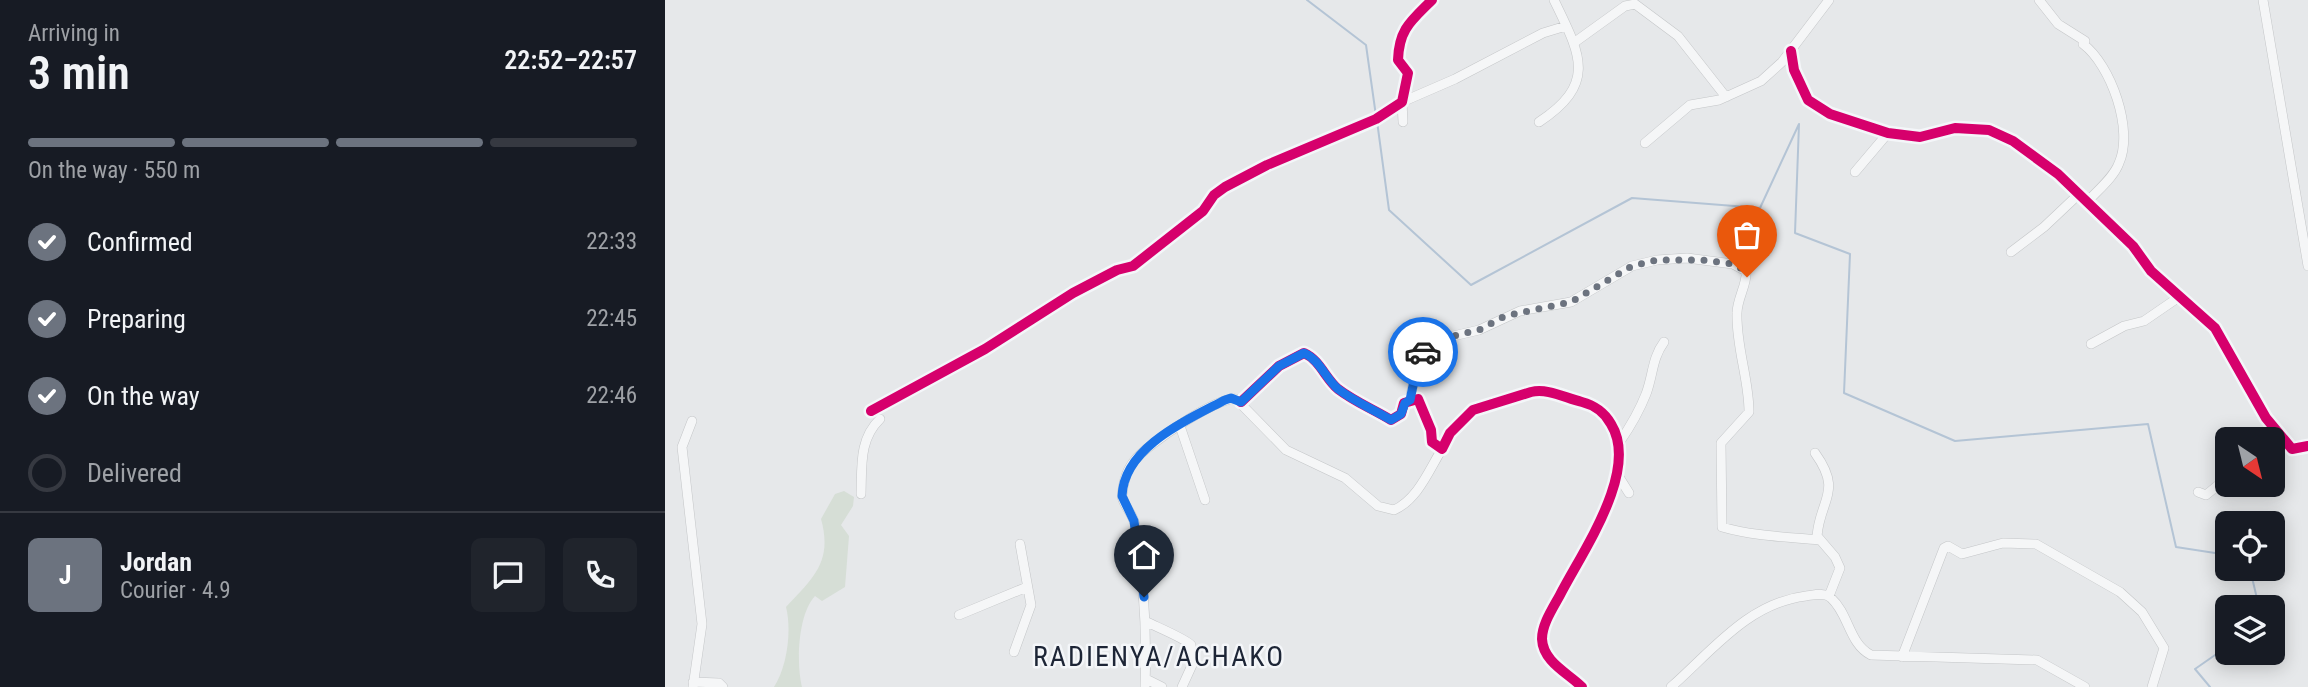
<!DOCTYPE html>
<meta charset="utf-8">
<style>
body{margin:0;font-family:"Roboto Condensed",sans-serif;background:#20242c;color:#f1f3f6;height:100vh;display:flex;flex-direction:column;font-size:26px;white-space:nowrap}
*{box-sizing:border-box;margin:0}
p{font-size:23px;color:#9ea1a6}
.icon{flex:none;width:38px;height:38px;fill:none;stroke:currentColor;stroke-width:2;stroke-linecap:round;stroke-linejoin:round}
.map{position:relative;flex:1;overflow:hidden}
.panel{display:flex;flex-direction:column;background:#171b24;width:665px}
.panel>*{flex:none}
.needle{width:46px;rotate:145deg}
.tools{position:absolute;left:1550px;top:427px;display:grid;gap:14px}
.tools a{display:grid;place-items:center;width:70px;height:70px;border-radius:10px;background:#171b24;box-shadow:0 4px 18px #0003;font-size:35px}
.pin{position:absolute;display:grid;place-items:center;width:60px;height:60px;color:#fff;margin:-72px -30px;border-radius:50% 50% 50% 0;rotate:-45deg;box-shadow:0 0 7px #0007}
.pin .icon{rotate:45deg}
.courier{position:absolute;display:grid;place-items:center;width:70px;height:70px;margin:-35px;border:5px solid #1a73e8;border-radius:50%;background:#fff;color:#222;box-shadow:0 2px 9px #0007}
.summary em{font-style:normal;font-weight:600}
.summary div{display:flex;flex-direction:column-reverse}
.summary{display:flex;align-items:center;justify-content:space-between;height:119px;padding:0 28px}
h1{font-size:46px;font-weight:600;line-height:52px}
.bar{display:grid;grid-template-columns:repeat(4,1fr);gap:10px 7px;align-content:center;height:84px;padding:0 28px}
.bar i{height:9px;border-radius:5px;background:#363941}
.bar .selected{background:#6c737f}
.bar p{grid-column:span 4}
.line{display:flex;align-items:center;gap:18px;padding:0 28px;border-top:2px solid #363941}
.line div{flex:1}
.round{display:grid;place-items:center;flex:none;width:74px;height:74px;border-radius:10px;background:#20242c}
ol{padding:0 28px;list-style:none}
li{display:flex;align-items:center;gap:21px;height:77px}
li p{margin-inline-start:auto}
li .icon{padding:7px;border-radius:50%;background:#6c737f;color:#fff;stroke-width:4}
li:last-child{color:#9ea1a6}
li i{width:38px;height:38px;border:4px solid #363941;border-radius:50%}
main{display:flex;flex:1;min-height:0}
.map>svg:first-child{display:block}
</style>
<main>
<section class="panel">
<div class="summary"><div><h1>3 min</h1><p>Arriving in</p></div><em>22:52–22:57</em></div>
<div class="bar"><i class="selected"></i><i class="selected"></i><i class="selected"></i><i></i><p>On the way · 550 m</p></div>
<ol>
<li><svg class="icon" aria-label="check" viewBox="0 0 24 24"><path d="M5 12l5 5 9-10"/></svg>Confirmed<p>22:33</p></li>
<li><svg class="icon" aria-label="check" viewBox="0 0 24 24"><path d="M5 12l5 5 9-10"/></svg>Preparing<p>22:45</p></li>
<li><svg class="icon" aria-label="check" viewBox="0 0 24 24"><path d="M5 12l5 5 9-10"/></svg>On the way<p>22:46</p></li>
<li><i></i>Delivered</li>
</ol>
<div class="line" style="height:126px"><b class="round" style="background:#6c737f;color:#fff">J</b><div><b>Jordan</b><p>Courier · 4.9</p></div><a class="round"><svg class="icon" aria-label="chat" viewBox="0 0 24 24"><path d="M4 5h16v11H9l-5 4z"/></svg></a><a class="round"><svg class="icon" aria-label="phone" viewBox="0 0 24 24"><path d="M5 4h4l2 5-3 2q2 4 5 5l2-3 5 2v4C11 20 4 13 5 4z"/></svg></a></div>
</section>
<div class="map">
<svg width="1643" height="687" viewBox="0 0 1643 687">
<rect width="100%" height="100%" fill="#e6e8ea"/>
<path fill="#d6ded6" d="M179,491L189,497L188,506L176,525L184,536L180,587L157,601L150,596C133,614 131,663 137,687H109C122,667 127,631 121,607C148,578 168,562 156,519L170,494Z"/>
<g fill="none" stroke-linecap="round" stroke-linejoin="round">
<path stroke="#b4c4d5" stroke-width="2" d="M642,0L701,45L711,116
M712,121L724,210L806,285L967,198L1095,208L1134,124L1130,233L1185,254L1179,393L1290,441L1483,424L1511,547L1563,555
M1585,569L1594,607
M1545,687L1530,669L1563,646"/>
<defs>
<path id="minor" d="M1374,0L1393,24L1420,41
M1598,0L1643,266
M910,42L960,6L970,4L1013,36L1061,97
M1418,44C1446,65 1469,130 1454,163C1449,177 1433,190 1423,201
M1126,51L1129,70L1143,100L1165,114L1223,133L1255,137L1290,128L1324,130L1348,141L1393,174L1468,246L1486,271L1550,328L1601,418L1627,449L1643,446
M738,122L737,102L790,79L878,33L901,26
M874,122C933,83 915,54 889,0
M980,143L1025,105L1054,100L1096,81L1117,62L1164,0
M1190,172L1223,133
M1346,252L1379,227L1415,193
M1426,344L1459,326L1479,321L1514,297
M745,399L754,357L771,340L814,330L855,311L906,302L967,266L992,260L1022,258L1068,264L1081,271C1083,282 1072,299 1072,313C1071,347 1084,379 1084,412L1056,443L1057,527C1088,536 1122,537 1154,540
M576,402L614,366L639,353C655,360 660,378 673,389C690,402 708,409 726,420L736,414L739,403L753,399L766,430L767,442L777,449L785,433L808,410L866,392C883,388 900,398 917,402C929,405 940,413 946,424C975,471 917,552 895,595C888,608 877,624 877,639C878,662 903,673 917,687
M206,411L320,349L408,293L452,270L468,266L538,211L549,195L560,187L602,165L711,119L737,102L743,73L733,60C734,29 746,21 767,0
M27,421L17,447L37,624L28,687
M515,426L540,500
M954,443C965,427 974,412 981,394C988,376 987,358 999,342
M1608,448L1617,440
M1150,453C1178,492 1155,499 1152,536L1170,557L1175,568L1164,596
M952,474L964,493
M1533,492L1541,495L1563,477
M196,494C197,466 194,439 215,419
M294,615L362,587
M482,622C492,627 521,639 526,645L528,663L517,687
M349,652L366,605L355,544
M1237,657L1279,548L1283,546L1297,554L1338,543L1371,544L1455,592L1477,612L1499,648L1487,687
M481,679L497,687
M28,682L54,683L58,687
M480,687C482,632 479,579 470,525C468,513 459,507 457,496C458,484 462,469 470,460C481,445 553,396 571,399L621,450L680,478L713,506L729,510C753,499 764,470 777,449
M1006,687C1047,651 1083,603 1141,596C1149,595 1160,592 1166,598C1184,614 1184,644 1206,655L1372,660L1420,687"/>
</defs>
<use href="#minor" stroke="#c4c6c8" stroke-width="10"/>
<use href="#minor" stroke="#f5f6f7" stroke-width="9"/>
<defs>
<path id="cycleway" d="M1126,51L1129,70L1143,100L1165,114L1223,133L1255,137L1290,128L1324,130L1348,141L1393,174L1468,246L1486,271L1550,328L1601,418L1627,449L1643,446
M576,402L614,366L639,353C655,360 660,378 673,389C690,402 708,409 726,420L736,414L739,403L753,399L766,430L767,442L777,449L785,433L808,410L866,392C883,388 900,398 917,402C929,405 940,413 946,424C975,471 917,552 895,595C888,608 877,624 877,639C878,662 903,673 917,687
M206,411L320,349L408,293L452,270L468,266L538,211L549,195L560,187L602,165L711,119L737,102L743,73L733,60C734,29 746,21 767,0"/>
</defs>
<use href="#cycleway" stroke="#f4f6f9" stroke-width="15"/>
<use href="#cycleway" stroke="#d6006c" stroke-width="10"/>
</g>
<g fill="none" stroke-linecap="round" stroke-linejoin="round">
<path stroke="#6c737f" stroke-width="7" stroke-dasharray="0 12.6" d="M758,352L771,340L814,330L840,316L906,302L967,266L992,260H1037L1068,264L1081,271L1082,277"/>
<path stroke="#1a73e8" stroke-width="9" d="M479,597L469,521L457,496C459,447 522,420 560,400L566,398L576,402L614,366L639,353C655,360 660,378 673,389C690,402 708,409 726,420L736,414L740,403L745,400L754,357L758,352"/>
</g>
<g text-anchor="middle" stroke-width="5" stroke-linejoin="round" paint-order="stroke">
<g font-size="28" letter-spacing="2" fill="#1d2536" stroke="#f4f6f9">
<text x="494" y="666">RADIENYA/ACHAKO</text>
</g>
</g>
</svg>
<div class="tools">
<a><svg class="needle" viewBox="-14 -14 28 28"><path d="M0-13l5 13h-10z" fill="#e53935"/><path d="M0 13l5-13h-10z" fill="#9ea1a6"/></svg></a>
<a><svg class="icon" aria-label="locate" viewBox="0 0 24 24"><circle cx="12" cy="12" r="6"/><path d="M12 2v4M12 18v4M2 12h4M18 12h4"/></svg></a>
<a><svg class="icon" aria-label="layers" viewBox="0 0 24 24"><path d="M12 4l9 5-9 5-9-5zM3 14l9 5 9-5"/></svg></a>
</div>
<div class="pin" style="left:1082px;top:277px;background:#ea580c"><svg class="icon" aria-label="bag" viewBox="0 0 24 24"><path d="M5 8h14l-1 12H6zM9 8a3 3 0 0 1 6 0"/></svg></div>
<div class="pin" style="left:479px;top:597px;background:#1f2937"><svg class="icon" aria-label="home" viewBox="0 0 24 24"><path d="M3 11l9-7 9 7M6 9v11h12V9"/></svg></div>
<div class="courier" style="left:758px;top:352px"><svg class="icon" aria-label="car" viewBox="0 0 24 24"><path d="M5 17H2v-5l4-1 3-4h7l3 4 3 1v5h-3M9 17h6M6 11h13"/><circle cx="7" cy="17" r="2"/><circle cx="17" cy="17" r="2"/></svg></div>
</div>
</main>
